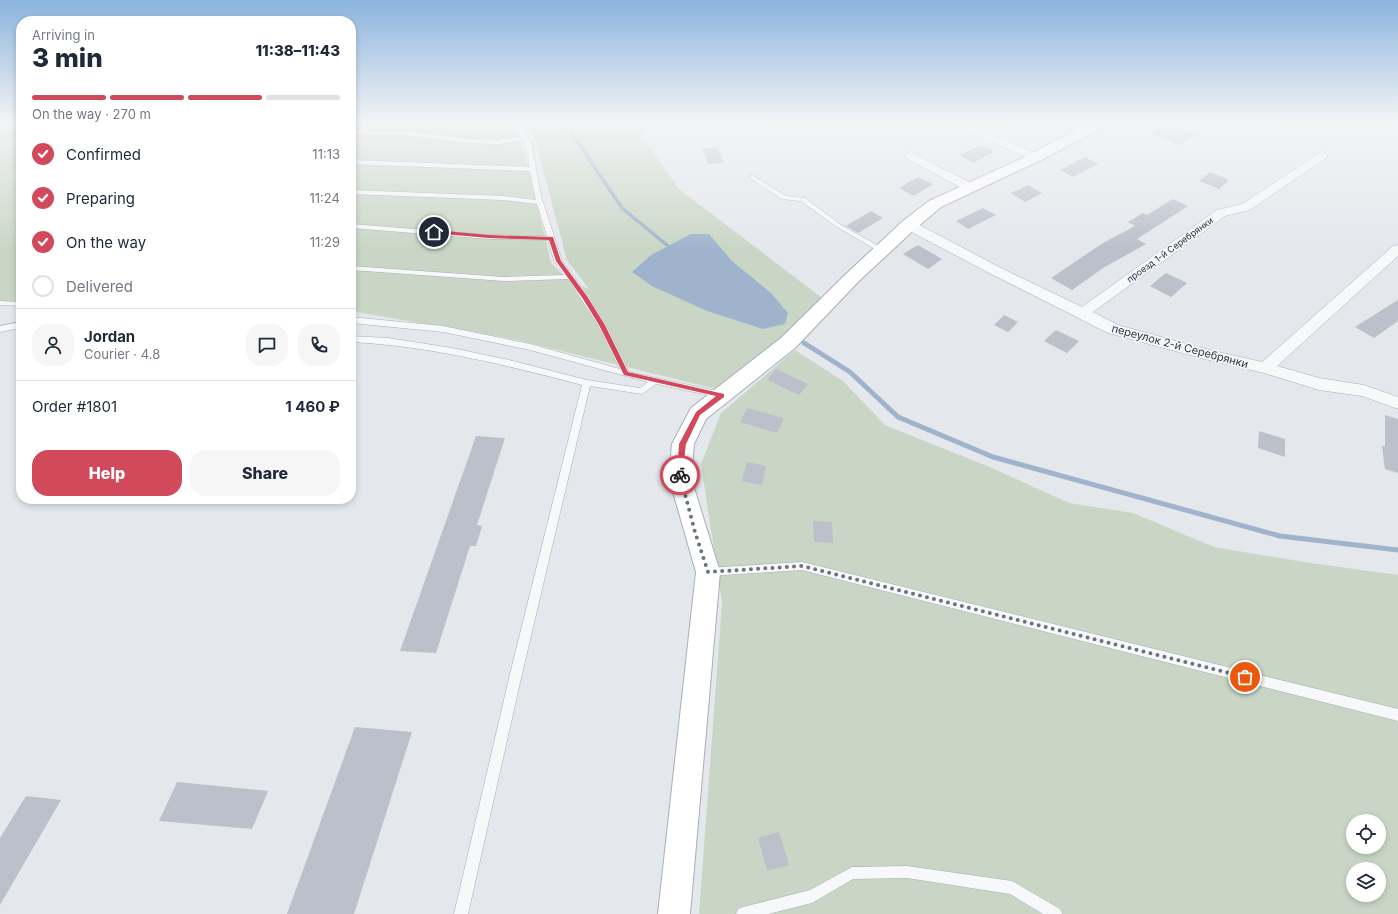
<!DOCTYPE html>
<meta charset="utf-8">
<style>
body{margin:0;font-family:Inter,sans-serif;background:#f6f6f7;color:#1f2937;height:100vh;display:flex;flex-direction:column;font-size:15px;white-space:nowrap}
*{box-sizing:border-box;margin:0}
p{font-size:13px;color:#747a83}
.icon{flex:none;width:22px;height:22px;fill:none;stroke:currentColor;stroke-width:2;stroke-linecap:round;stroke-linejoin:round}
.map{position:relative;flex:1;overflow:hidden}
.details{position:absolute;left:16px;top:16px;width:340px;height:488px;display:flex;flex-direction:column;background:#fff;border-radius:16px;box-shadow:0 2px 6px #0003}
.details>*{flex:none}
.fabs{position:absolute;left:1346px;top:814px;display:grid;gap:8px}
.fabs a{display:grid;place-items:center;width:40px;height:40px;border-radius:50%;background:#fff;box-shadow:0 2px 6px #0003;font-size:20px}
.pin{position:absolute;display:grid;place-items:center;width:34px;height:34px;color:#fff;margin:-17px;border:2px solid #fff;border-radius:50%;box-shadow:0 1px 4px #0007}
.courier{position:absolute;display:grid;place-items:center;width:40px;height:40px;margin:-20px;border:3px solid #d1495b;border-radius:50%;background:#fff;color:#222;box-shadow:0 1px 5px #0007}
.overview em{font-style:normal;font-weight:800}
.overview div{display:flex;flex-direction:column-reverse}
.overview{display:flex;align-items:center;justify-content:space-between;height:68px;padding:0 16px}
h1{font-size:26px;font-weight:800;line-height:30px}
.bar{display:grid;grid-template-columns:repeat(4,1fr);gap:6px 4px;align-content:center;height:48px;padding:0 16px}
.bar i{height:5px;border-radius:3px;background:#e0e1e3}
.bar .on{background:#d1495b}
.bar p{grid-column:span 4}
.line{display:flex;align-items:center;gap:10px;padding:0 16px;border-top:1px solid #e0e1e3}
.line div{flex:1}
.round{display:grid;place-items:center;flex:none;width:42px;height:42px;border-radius:16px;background:#f6f6f7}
ol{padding:0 16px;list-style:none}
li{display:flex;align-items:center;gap:12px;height:44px}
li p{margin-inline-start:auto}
li .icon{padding:4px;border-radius:50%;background:#d1495b;color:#fff;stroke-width:4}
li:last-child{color:#747a83}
li i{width:22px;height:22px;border:2px solid #e0e1e3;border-radius:50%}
.action{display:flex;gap:8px;margin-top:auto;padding:8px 16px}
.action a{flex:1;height:46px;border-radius:16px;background:#d1495b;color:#fff;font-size:16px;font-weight:800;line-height:46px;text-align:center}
.action a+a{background:#f6f6f7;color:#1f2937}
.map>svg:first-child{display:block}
</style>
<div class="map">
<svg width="1398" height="914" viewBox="0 0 1398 914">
<rect width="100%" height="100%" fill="#e4e7ec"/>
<path fill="#c9d6c5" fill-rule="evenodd" d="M0,122H21V302H0Z
M351,122H509L525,154L551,263L570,282L589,289L567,260L535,140L527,122H648L641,134L679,189L822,298L763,355L720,390L517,340L351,311Z
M795,350L843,381L885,425L992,468L1069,503L1133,513L1214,547L1304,562L1398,575V914H699L722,603L701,464L721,413ZM1353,821H1379V847H1353ZM1353,869H1379V895H1353Z"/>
<path fill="#9fb4cc" d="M691,234H709L732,261L771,293L788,313L785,324L763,329L707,311L652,286L632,272L651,255Z"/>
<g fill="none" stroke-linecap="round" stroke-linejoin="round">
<path stroke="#9fb4cc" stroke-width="3.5" d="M564,122L622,208L668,246"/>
<path stroke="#9fb4cc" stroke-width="5" d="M804,343L850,372L898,417L993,457L1280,536L1398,550"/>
</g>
<path fill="#bbc0ca" d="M1167,123L1196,135L1180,145L1151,133Z
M981,145L994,152L973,163L960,155Z
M717,147L724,162L708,164L702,149Z
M1085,157L1098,164L1073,177L1060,170Z
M1210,172L1229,180L1219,189L1199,181Z
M918,177L933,184L914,196L899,188Z
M1028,185L1042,193L1025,202L1011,193Z
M1173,199L1188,206L1137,239L1146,244L1103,268L1072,290L1051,278L1103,243L1135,226L1128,222L1143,213L1147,215Z
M983,208L996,215L968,229L956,221Z
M871,211L883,218L858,233L846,226Z
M918,245L942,259L928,269L903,254Z
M1166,273L1187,283L1171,297L1150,286Z
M1398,300V321L1374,338L1355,327Z
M1004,315L1018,322L1008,332L994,325Z
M1056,330L1079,341L1067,353L1044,341Z
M776,369L808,384L799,395L767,380Z
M747,408L784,418L777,433L740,422Z
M1385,415L1398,419V473L1385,469L1382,446H1385Z
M1259,431L1285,439V457L1258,448Z
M476,436L505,438L477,525L482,526L476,546H470L436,653L400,651Z
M747,462L766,466L762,485L742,481Z
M813,521L832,522L833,543L814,542Z
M355,727L412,732L354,914H287Z
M177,782L268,791L252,829L159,821Z
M26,796L61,800L0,905V838Z
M779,832L789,865L767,871L758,838Z"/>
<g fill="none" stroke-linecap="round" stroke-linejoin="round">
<defs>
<path id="lane" d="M514,122H520L532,146L541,196L562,261L588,296L606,325L629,372L722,392L726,395L722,398L656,384L642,394L590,386L522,674L468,914H454L510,674L582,385C506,365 430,346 351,342V336L388,338L452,348L509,360L587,380L640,388L648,382L530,350L443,332L351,323V317L443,326L530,344L620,369L598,325L568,279L504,281L351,270V266L504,277L564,275L554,261L548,240L489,239L351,228V224L489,235L547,236L537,204L503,200L351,194V190L503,196L536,200L530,171L351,164V160L530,167L526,146L523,140L498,144L467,143L406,135L351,134V130L406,131L467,139L498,140L521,137Z
M1058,122H1067L1087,132L1082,133Z
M752,175L786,196L805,198L841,225L886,250L884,252H880L837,227L801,201L782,199L750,178V176Z
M0,301L21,302V306L0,305Z
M21,322V328L0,332V326Z
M802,562L1398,709V721L802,570L708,576L704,575L703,572L704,569L708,568Z
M907,866L1012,881L1060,909L1062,914H1043L1010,894L907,878L853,879L812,903L768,914H736L738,909L743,907L810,890L852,867Z"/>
<path id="street" d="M945,122H961L1040,155L1042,157L1040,159H1032L946,124Z
M910,152L975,185L977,188L975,191H967L906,158L904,156L906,154Z
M1322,152L1326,154L1328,156L1326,158L1250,210L1225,216L1093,312L1118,325L1201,348L1262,362L1393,246L1398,245V256L1277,366L1319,378L1364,385L1398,397V409L1362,396L1319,390L1264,373L1201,358L1108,333L991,274L904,228L903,225L904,222H914L1001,268L1082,307L1217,210L1242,204L1318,154Z"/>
<path id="secondary" d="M1090,122H1109L1107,125L1041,160L941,207L915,229L859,281L795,348L706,419L694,444L691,478L720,572L690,914H658L696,572L669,478L672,444L691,408L781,338L847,273L903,221L929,201L1031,154Z"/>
</defs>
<use href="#lane" stroke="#a9aeb7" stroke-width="1"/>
<use href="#street" stroke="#a9aeb7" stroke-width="1"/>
<use href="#secondary" stroke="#a9aeb7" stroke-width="2"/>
<use href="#lane" fill="#f7f8fa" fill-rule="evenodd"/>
<use href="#street" fill="#f7f8fa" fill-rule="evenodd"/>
<use href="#secondary" fill="#fff" fill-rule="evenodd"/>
</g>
<linearGradient id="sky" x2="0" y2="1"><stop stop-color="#8bb4dd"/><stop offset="0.49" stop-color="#f3f4f6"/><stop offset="1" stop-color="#f3f4f6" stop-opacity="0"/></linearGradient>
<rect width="1398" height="250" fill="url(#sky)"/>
<path fill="#d1495b" d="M434,230L489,235L553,237L561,261L587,296L605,325L628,372L724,394V397L700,415L686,444L682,476L680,477L677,475L679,444L696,412L716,396L624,375L599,325L583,299L556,261L549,240L489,238L432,233Z"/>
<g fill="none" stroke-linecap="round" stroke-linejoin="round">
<path stroke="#6c737f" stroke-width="4" stroke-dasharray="0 7.2" d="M680,475L695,532L708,572L802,566L1245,677"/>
</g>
<g text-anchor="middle" stroke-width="3.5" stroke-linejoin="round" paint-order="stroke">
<g font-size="9" fill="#2b3445" stroke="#f4f6f9">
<text transform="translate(1170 250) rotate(-36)" y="3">проезд 1-й Серебрянки</text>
</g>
<g font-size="11" fill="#2b3445" stroke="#f4f6f9">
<text transform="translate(1180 346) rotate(15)" y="4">переулок 2-й Серебрянки</text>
</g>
</g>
</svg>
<div class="fabs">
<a><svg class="icon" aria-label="locate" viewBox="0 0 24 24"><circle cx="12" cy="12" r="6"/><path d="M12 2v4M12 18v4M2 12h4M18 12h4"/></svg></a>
<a><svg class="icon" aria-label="layers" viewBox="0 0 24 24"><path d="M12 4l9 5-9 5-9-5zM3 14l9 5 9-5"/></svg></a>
</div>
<div class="pin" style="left:1245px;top:677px;background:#ea580c"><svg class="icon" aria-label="bag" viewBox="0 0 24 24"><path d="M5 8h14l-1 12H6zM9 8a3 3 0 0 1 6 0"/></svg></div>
<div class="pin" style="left:434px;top:232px;background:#1f2937"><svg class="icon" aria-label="home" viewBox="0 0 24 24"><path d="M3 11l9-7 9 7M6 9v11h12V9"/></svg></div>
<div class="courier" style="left:680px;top:475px"><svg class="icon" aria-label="bike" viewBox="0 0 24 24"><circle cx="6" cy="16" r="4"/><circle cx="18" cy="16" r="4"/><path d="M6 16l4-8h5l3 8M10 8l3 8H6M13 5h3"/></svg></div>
<section class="details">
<div class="overview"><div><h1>3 min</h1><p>Arriving in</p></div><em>11:38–11:43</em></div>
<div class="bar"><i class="on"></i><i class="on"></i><i class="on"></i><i></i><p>On the way · 270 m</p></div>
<ol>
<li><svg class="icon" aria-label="check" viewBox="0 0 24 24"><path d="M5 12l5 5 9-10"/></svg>Confirmed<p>11:13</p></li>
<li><svg class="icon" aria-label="check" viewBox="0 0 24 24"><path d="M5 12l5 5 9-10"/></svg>Preparing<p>11:24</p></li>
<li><svg class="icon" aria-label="check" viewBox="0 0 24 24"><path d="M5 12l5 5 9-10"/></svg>On the way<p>11:29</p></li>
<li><i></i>Delivered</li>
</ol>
<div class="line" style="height:72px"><a class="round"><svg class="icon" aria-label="person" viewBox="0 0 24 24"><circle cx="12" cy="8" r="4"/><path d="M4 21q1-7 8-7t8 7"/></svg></a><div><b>Jordan</b><p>Courier · 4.8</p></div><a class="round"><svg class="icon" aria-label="chat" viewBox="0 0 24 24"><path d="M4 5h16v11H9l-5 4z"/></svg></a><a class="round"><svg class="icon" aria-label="phone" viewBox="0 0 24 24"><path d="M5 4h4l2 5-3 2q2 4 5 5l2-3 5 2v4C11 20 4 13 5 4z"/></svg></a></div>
<div class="line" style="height:52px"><div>Order #1801</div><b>1 460 ₽</b></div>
<div class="action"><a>Help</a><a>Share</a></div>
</section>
</div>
